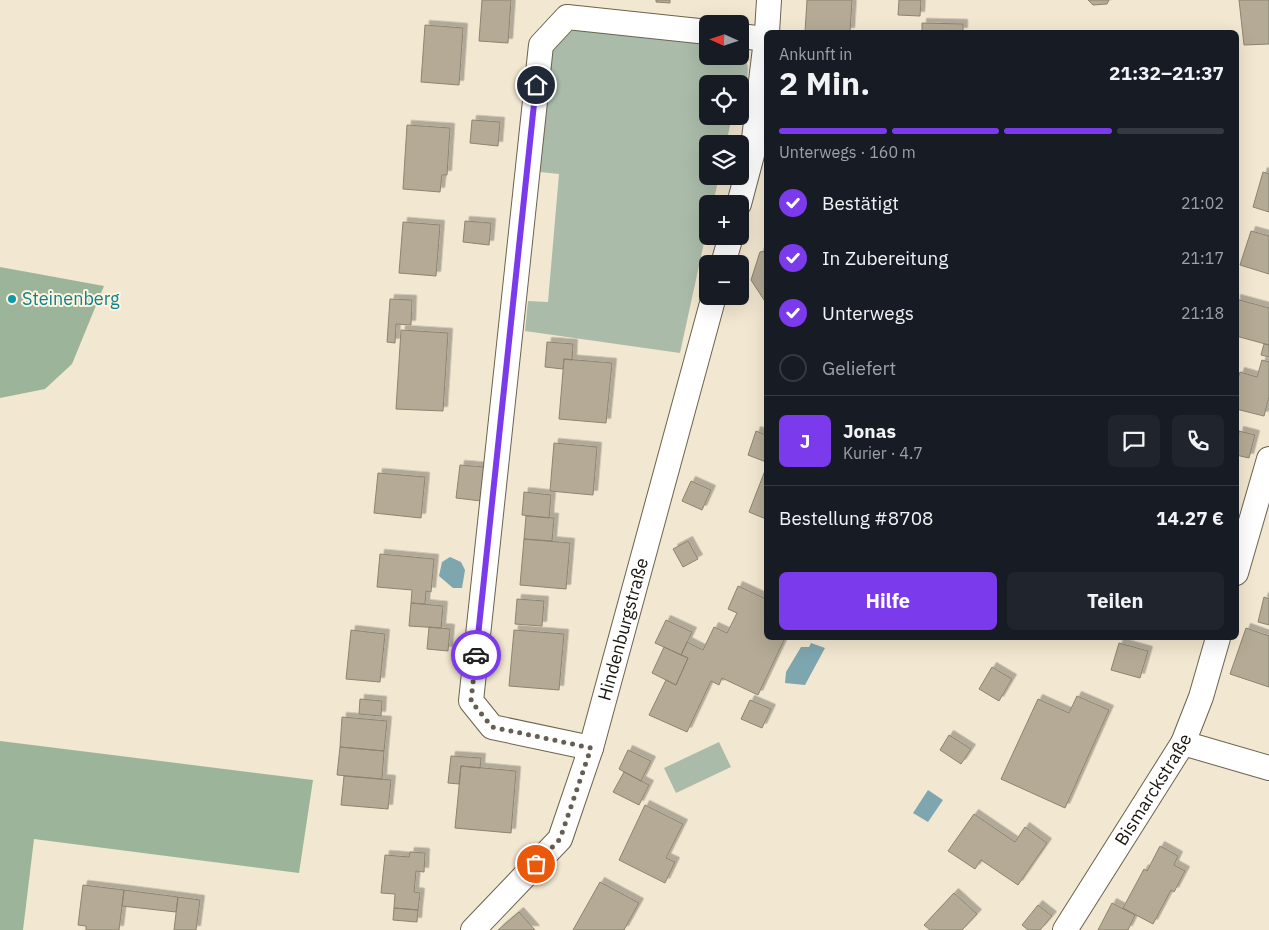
<!DOCTYPE html>
<html lang="de">
<meta charset="utf-8">
<style>
body{margin:0;font-family:"IBM Plex Sans",sans-serif;background:#20242c;color:#f1f3f6;height:100vh;display:flex;flex-direction:column;font-size:19px;white-space:nowrap}
*{box-sizing:border-box;margin:0}
p{font-size:16px;color:#9ea1a6}
.icon{flex:none;width:28px;height:28px;fill:none;stroke:currentColor;stroke-width:2;stroke-linecap:round;stroke-linejoin:round}
.map{position:relative;flex:1;overflow:hidden}
.side{position:absolute;left:764px;top:30px;width:475px;height:610px;display:flex;flex-direction:column;background:#171b24;border-radius:8px;box-shadow:0 5px 20px #0002}
.side>*{flex:none}
.needle{width:32px;rotate:273deg}
.fabs{position:absolute;left:699px;top:15px;display:grid;gap:10px}
.fabs a{display:grid;place-items:center;width:50px;height:50px;border-radius:8px;background:#171b24;box-shadow:0 5px 20px #0002;font-size:25px}
.pin{position:absolute;display:grid;place-items:center;width:42px;height:42px;color:#fff;margin:-21px;border:2px solid #fff;border-radius:50%;box-shadow:0 1px 5px #0007}
.courier{position:absolute;display:grid;place-items:center;width:50px;height:50px;margin:-25px;border:4px solid #7c3aed;border-radius:50%;background:#fff;color:#222;box-shadow:0 1px 6px #0007}
.head em{font-style:normal;font-weight:700}
.head div{display:flex;flex-direction:column-reverse}
.head{display:flex;align-items:center;justify-content:space-between;height:85px;padding:0 15px}
h1{font-size:32px;font-weight:700;line-height:38px}
.bar{display:grid;grid-template-columns:repeat(4,1fr);gap:8px 5px;align-content:center;height:60px;padding:0 15px}
.bar i{height:6px;border-radius:4px;background:#363941}
.bar .on{background:#7c3aed}
.bar p{grid-column:span 4}
.line{display:flex;align-items:center;gap:12px;padding:0 15px;border-top:1px solid #363941}
.line div{flex:1}
.round{display:grid;place-items:center;flex:none;width:52px;height:52px;border-radius:8px;background:#20242c}
ol{padding:0 15px;list-style:none}
li{display:flex;align-items:center;gap:15px;height:55px}
li p{margin-inline-start:auto}
li .icon{padding:5px;border-radius:50%;background:#7c3aed;color:#fff;stroke-width:4}
li:last-child{color:#9ea1a6}
li i{width:28px;height:28px;border:2px solid #363941;border-radius:50%}
.button{display:flex;gap:10px;margin-top:auto;padding:10px 15px}
.button a{flex:1;height:58px;border-radius:8px;background:#7c3aed;color:#fff;font-size:20px;font-weight:700;line-height:58px;text-align:center}
.button a+a{background:#20242c;color:#f1f3f6}
.map>svg:first-child{display:block}
</style>
<div class="map">
<svg width="1269" height="930" viewBox="0 0 1269 930">
<defs>
<filter id="shadow"><feDropShadow dx="4.5" dy="-4.5" stdDeviation="0" flood-color="#0004"/></filter>
</defs>
<rect width="100%" height="100%" fill="#f2e7d0"/>
<path fill="#aabca9" d="M578,29L707,44L708,56H740V51C751,61 748,75 745,89L740,92V84H708V116H732L726,144H708V176H719L713,204H708L707,229L680,353L525,331L528,301L548,302L559,174L540,172L551,47L563,34Z
M719,742L731,767L676,793L664,768Z"/>
<path fill="#9cb49a" d="M0,267L104,286L72,364L45,389L0,398Z
M0,741L313,780L299,873L34,839L23,930H0Z"/>
<path fill="#7da6ae" d="M450,557L461,562L465,570L462,588H453L439,576L442,562Z
M811,643L825,648L805,685L785,683L786,672L801,647H809Z
M928,790L943,800L928,822L913,813Z"/>
<path fill="#b4aa95" stroke="#8d846f" filter="url(#shadow)" d="M482,0H511L508,43L479,41Z
M656,0H670V3L656,2Z
M807,0H852L850,32H805Z
M899,0H921L920,16L898,15Z
M1088,0H1109L1107,4L1093,5Z
M1239,0H1269V44L1244,45Z
M922,23L963,24V32H922Z
M425,25L463,28L459,85L421,82Z
M472,120L500,122L498,146L470,143Z
M407,125L450,128L447,175H442L440,192L403,189Z
M1263,172L1269,174V212L1253,207Z
M465,221L491,223L489,245L463,242Z
M403,222L440,225L436,276L399,273Z
M1251,231L1269,236V274L1240,265Z
M766,251V303L751,280L760,252Z
M390,299L412,300L411,325L396,324L395,343L387,342Z
M1236,299L1269,308V345L1236,336Z
M401,330L448,333L443,411L396,409Z
M547,342L573,344L572,360L564,359L563,369L545,367Z
M1264,344L1269,345V357L1261,355Z
M564,359L612,363L606,423L559,419Z
M1262,360L1269,362V397L1264,416L1236,409V384L1240,372L1257,377Z
M756,431L766,435V462L748,455Z
M1239,431L1255,435L1249,458L1236,455Z
M554,443L597,447L593,495L550,491Z
M460,465L484,467L481,501L456,498Z
M766,468V519L749,512Z
M378,473L425,477L421,518L374,513Z
M691,481L711,490L702,510L682,501Z
M524,492L551,495L549,518L522,515Z
M526,516L554,518L552,541L524,539Z
M524,539L570,543L566,589L520,585Z
M688,541L698,559L683,567L673,549Z
M380,554L434,559L431,592L426,591L425,604L411,603L412,590L377,587Z
M738,586L766,599V638H785L758,695L722,678L719,685L711,681L687,732L649,715L666,680L676,685L688,658L681,655L687,642L703,650L714,627L727,633L737,613L728,609Z
M1264,597L1269,599V625L1258,622Z
M517,599L544,601L542,626L515,624Z
M411,603L443,606L441,628L409,626Z
M666,620L692,632L681,655L655,643Z
M429,627L450,629L448,651L427,649Z
M1246,628L1269,636V687L1230,674Z
M351,630L385,634L380,682L346,679Z
M514,630L564,634L559,690L509,686Z
M1119,643L1148,651L1140,678L1111,670Z
M664,647L688,658L676,685L652,673Z
M992,667L1012,679L999,701L979,689Z
M1077,696L1109,710L1065,808L1001,779L1038,699L1069,713Z
M360,699L382,701L381,716L359,714Z
M750,700L771,709L762,728L741,719Z
M342,717L387,721L384,751L340,747Z
M949,735L971,749L961,764L940,750Z
M340,747L384,751L382,779L337,775Z
M628,750L651,761L641,781L619,769Z
M451,756L481,758L480,768L461,766L459,784L448,783Z
M461,766L516,771L511,833L455,828Z
M624,772L649,785L639,805L613,792Z
M344,776L391,780L388,809L341,805Z
M645,805L683,824L666,858L675,862L665,883L619,860Z
M974,814L1015,842L1025,827L1047,843L1018,885L981,860L975,869L948,851Z
M1160,846L1178,856L1174,865L1185,871L1174,892L1171,890L1153,924L1123,908L1144,869L1147,871Z
M410,852L425,853L424,872L416,871L414,892L420,893L418,910L394,908L395,894L381,893L385,855L409,857Z
M600,882L639,903L624,930H573Z
M83,885L124,890L119,930H86V926L78,925Z
M124,890L178,897L176,912L122,906Z
M954,893L977,914L962,930H930L924,925Z
M178,897L200,900L196,930H174Z
M1112,903L1135,915L1128,930H1098Z
M1038,905L1052,916L1040,930H1028L1022,925Z
M394,908L418,910L417,922L393,920Z
M519,912L535,930H498Z"/>
<g fill="none" stroke-linecap="round" stroke-linejoin="round">
<defs>
<g id="minor">
<path d="M767,32L769,0"/>
<path d="M740,36L766,39"/>
<path d="M739,204L752,155L766,40"/>
<path d="M723,264L731,236"/>
<path d="M1236,573L1269,459"/>
<path d="M1183,743L1269,768"/>
<path d="M591,748L492,727L471,701L541,45L567,17L708,32"/>
<path id="s1" d="M473,930L560,839L591,748L714,296"/>
<path id="s2" d="M1065,930L1183,743L1201,697L1218,638"/>
</g>
</defs>
<use href="#minor" stroke="#6c634f" stroke-width="26"/>
<use href="#minor" stroke="#fff" stroke-width="24"/>
</g>
<g fill="none" stroke-linecap="round" stroke-linejoin="round">
<path stroke="#655e52" stroke-width="5" stroke-dasharray="0 9" d="M476,655L471,701L492,727L591,748L560,839L536,864"/>
<path stroke="#7c3aed" stroke-width="6" d="M476,655L536,85"/>
</g>
<circle fill="#0f9aa8" stroke="#fff4de" stroke-width="2" cx="12" cy="299" r="5"/>
<g text-anchor="middle" stroke-width="4" stroke-linejoin="round" paint-order="stroke">
<g font-size="18" fill="#0d838f" stroke="#fff4de" text-anchor="start">
<text x="22" y="305">Steinenberg</text>
</g>
<g font-size="18" fill="#19150e" stroke="#fff4de">
<text dy="6" stroke="none"><textPath href="#s1" startOffset="345">Hindenburgstraße</textPath></text>
<text dy="6" stroke="none"><textPath href="#s2" startOffset="166">Bismarckstraße</textPath></text>
</g>
</g>
</svg>
<div class="fabs">
<a><svg class="needle" viewBox="-14 -14 28 28"><path d="M0-13l5 13h-10z" fill="#e53935"/><path d="M0 13l5-13h-10z" fill="#9ea1a6"/></svg></a>
<a><svg class="icon" aria-label="locate" viewBox="0 0 24 24"><circle cx="12" cy="12" r="6"/><path d="M12 2v4M12 18v4M2 12h4M18 12h4"/></svg></a>
<a><svg class="icon" aria-label="layers" viewBox="0 0 24 24"><path d="M12 4l9 5-9 5-9-5zM3 14l9 5 9-5"/></svg></a>
<a>+</a>
<a>−</a>
</div>
<div class="pin" style="left:536px;top:864px;background:#ea580c"><svg class="icon" aria-label="bag" viewBox="0 0 24 24"><path d="M5 8h14l-1 12H6zM9 8a3 3 0 0 1 6 0"/></svg></div>
<div class="pin" style="left:536px;top:85px;background:#1f2937"><svg class="icon" aria-label="home" viewBox="0 0 24 24"><path d="M3 11l9-7 9 7M6 9v11h12V9"/></svg></div>
<div class="courier" style="left:476px;top:655px"><svg class="icon" aria-label="car" viewBox="0 0 24 24"><path d="M5 17H2v-5l4-1 3-4h7l3 4 3 1v5h-3M9 17h6M6 11h13"/><circle cx="7" cy="17" r="2"/><circle cx="17" cy="17" r="2"/></svg></div>
<section class="side">
<div class="head"><div><h1>2 Min.</h1><p>Ankunft in</p></div><em>21:32–21:37</em></div>
<div class="bar"><i class="on"></i><i class="on"></i><i class="on"></i><i></i><p>Unterwegs · 160 m</p></div>
<ol>
<li><svg class="icon" aria-label="check" viewBox="0 0 24 24"><path d="M5 12l5 5 9-10"/></svg>Bestätigt<p>21:02</p></li>
<li><svg class="icon" aria-label="check" viewBox="0 0 24 24"><path d="M5 12l5 5 9-10"/></svg>In Zubereitung<p>21:17</p></li>
<li><svg class="icon" aria-label="check" viewBox="0 0 24 24"><path d="M5 12l5 5 9-10"/></svg>Unterwegs<p>21:18</p></li>
<li><i></i>Geliefert</li>
</ol>
<div class="line" style="height:90px"><b class="round" style="background:#7c3aed;color:#fff">J</b><div><b>Jonas</b><p>Kurier · 4.7</p></div><a class="round"><svg class="icon" aria-label="chat" viewBox="0 0 24 24"><path d="M4 5h16v11H9l-5 4z"/></svg></a><a class="round"><svg class="icon" aria-label="phone" viewBox="0 0 24 24"><path d="M5 4h4l2 5-3 2q2 4 5 5l2-3 5 2v4C11 20 4 13 5 4z"/></svg></a></div>
<div class="line" style="height:65px"><div>Bestellung #8708</div><b>14.27 €</b></div>
<div class="button"><a>Hilfe</a><a>Teilen</a></div>
</section>
</div>
